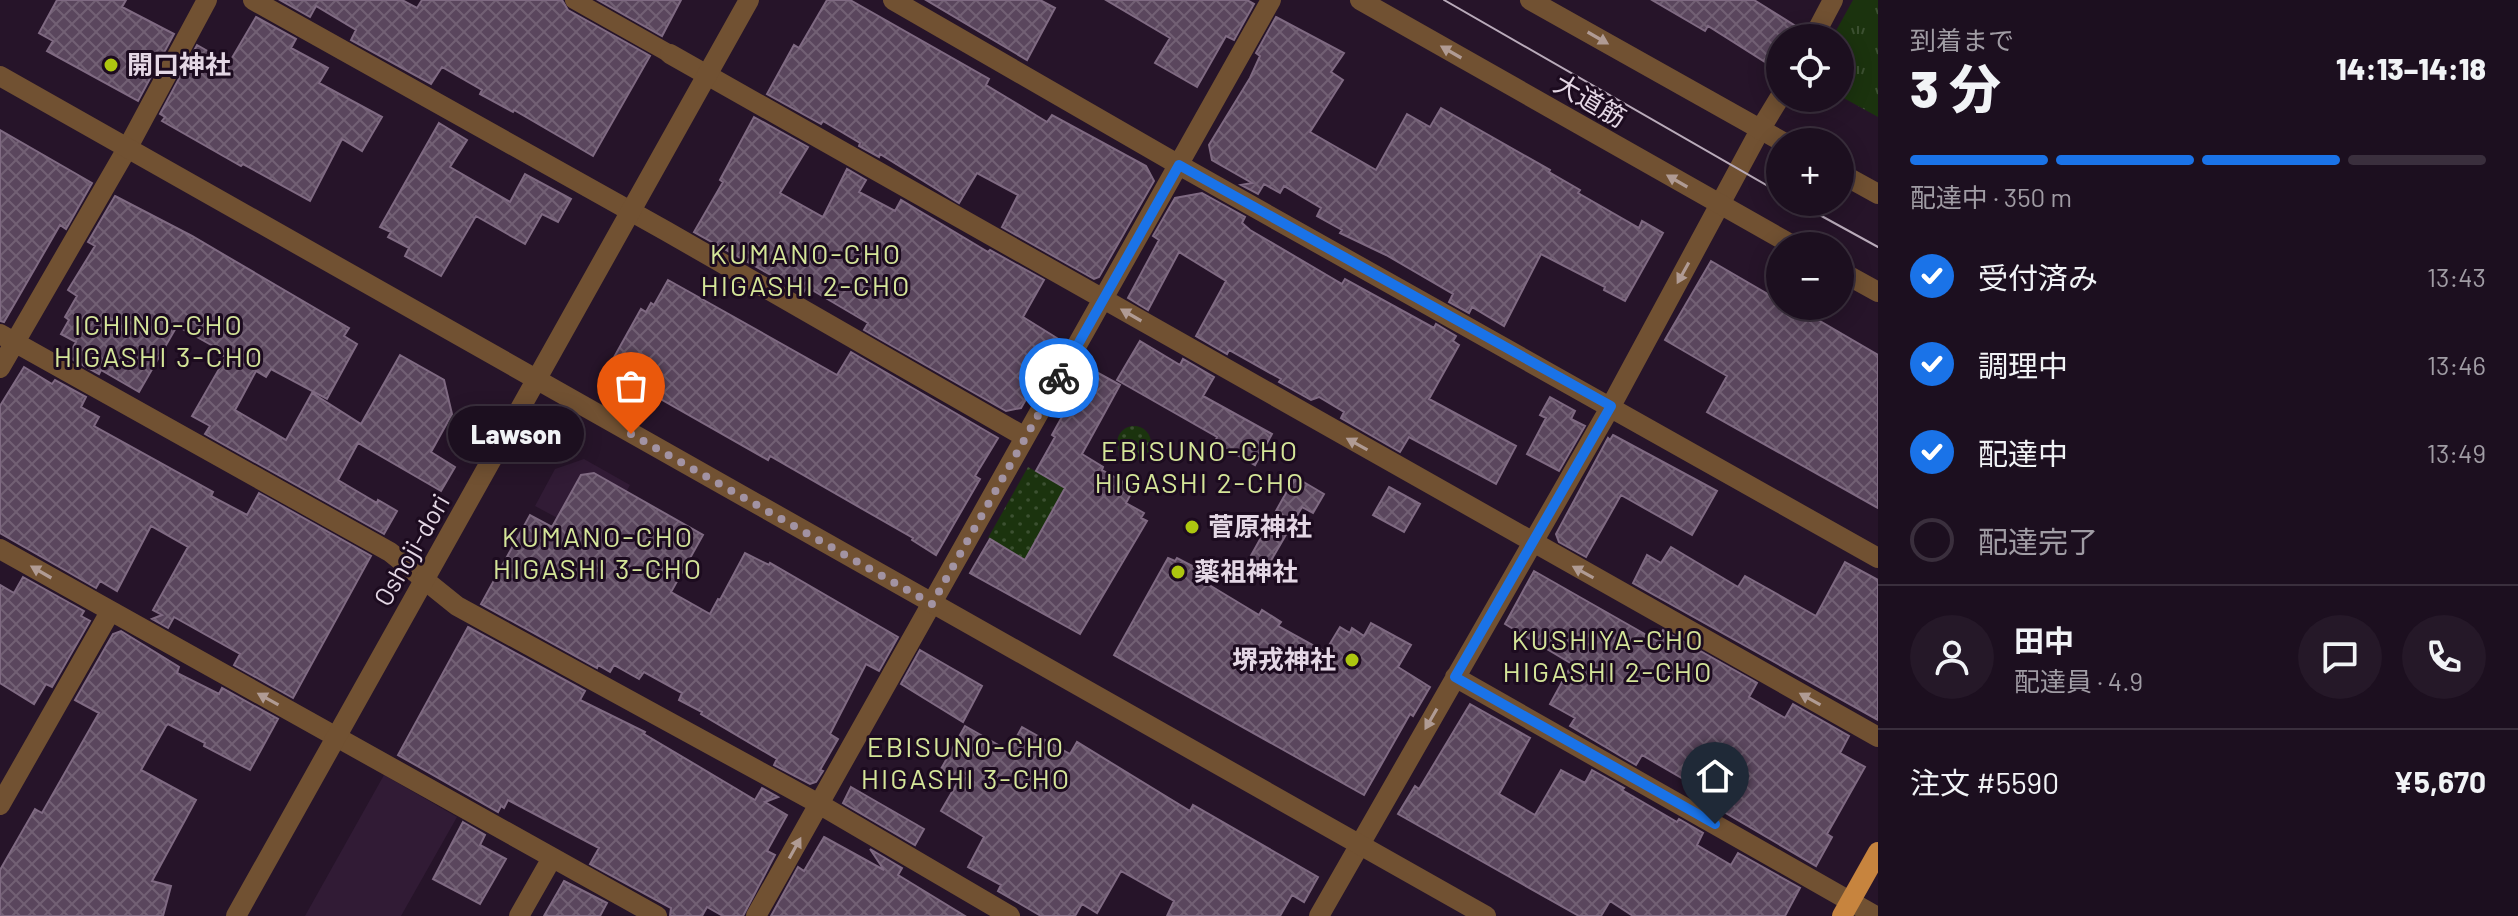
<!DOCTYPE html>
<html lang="ja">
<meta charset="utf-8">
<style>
body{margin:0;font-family:Barlow,"Noto Sans JP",sans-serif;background:#251828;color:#f1f3f6;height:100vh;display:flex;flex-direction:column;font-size:30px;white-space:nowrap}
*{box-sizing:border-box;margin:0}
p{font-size:26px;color:#a09ca4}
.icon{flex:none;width:44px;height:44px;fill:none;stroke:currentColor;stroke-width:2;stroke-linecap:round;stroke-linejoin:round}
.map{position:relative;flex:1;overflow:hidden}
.side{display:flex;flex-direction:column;background:#1c0f1f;width:640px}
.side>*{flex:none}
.buttons{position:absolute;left:1766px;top:24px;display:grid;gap:16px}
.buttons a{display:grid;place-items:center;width:88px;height:88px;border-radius:50%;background:#1c0f1f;box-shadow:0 4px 20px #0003,0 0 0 2px #3a2f3d;font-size:40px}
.pin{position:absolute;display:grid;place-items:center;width:68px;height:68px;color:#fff;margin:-82px -34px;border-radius:50% 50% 50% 0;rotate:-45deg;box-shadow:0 0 8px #0007}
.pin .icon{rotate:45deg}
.courier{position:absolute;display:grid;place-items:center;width:80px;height:80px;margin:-40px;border:6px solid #1a73e8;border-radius:50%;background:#fff;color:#222;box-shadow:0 2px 10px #0007}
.bubble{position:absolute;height:56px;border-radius:28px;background:#1c0f1f;box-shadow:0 4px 20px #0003,0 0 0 2px #3a2f3d;font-size:26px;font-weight:800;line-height:56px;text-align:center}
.summary em{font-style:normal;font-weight:800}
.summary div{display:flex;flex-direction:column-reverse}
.summary{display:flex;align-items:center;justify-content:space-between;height:136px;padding:0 32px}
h1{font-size:52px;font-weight:800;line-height:60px}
.bar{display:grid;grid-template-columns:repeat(4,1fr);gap:12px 8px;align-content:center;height:96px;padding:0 32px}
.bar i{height:10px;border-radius:6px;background:#3a2f3d}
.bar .on{background:#1a73e8}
.bar p{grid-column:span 4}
.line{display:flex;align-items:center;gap:20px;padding:0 32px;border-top:2px solid #3a2f3d}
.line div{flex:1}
.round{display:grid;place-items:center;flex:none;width:84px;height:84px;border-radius:42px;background:#251828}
ol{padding:0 32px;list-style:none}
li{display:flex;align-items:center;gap:24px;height:88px}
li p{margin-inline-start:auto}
li .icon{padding:8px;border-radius:50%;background:#1a73e8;color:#fff;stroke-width:4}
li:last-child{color:#a09ca4}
li i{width:44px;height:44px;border:4px solid #3a2f3d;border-radius:50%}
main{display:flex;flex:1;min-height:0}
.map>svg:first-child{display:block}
</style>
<main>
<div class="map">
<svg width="1878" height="916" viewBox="0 0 1878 916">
<defs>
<pattern id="grass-tufts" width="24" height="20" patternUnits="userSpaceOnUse" patternTransform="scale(2)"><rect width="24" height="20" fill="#1b330e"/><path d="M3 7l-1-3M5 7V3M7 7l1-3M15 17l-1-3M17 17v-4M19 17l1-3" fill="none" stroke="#3c5031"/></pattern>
<pattern id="garden-dots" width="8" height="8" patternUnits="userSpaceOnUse" patternTransform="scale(2)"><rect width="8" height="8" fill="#1b330e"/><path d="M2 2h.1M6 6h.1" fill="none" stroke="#3c5031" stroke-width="1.8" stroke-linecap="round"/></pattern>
<pattern id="building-cross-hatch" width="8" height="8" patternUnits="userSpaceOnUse" patternTransform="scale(2)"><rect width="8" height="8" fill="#5a465d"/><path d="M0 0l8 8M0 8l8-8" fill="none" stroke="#726074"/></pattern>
</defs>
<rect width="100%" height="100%" fill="#261429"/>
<path fill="#311b35" d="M584,459L630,485L600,541L535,506L555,469Z
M384,775L457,817L401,916H305Z"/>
<path fill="url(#grass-tufts)" d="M1853,0H1878V117L1840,96V38H1832Z"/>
<path fill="url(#garden-dots)" d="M1117 443a17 17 0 1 1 34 0a17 17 0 1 1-34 0Z
M1028,467L1065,488L1044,526L1071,585L1053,619L1003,590L1021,557L988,538Z"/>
<path fill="url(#building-cross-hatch)" stroke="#7f6a82" stroke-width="2" d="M57,0H126L122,7L174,34L138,101L47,51L53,41L39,33Z
M280,0H402L417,8L422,0H562L568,10L650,56L593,156L514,110L513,112L480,94L482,90L442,67L431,84L351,40L356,30L316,6L310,17Z
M598,0H681L662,36Z
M827,0H850L989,79L986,85L1047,122L1052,115L1146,166L1154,181L1099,277L1094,279L1002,227L1018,195L977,173L959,203L880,154L879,157L859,146L860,143L823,121L821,124L767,94L794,45L799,48Z
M926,0H1040L1055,8L1027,60Z
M1106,0H1247L1254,4L1234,40L1226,36L1197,87L1155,63L1170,38Z
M1652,0H1754L1802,30L1800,38H1780V56L1773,67L1708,26L1705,31Z
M256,17L296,39L291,48L328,68L319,83L382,117L362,151L342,139L310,201L243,164L241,166L162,121L165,117L160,114L197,45L229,63Z
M1276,17L1344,53L1331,72L1343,80L1310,132L1376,170L1407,114L1430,127L1441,108L1550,170L1549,172L1580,190L1578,193L1639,228L1642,221L1663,233L1625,301L1604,290L1605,287L1541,254L1504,326L1472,307L1469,313L1449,302L1453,294L1386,255L1340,233L1342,230L1317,216L1321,208L1284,186L1280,193L1264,184L1258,194L1241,185L1252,183L1212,160L1209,145L1250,78L1260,56L1256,53Z
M754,117L808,147L780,193L823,217L847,169L866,180L859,192L895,211L901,200L988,252L990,250L1044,280L1023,317L1060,340L1021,408L1006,411L864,330L868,323L807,287L803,293L694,232L723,182L720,180Z
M439,123L467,140L450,167L510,202L525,174L571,199L558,222L542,214L525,244L476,216L441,276L405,256L409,248L388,237L391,232L380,227Z
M0,130L92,183L66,229L60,225L4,322L0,321Z
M1202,193L1245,217L1242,223L1250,230L1342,284L1345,279L1434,328L1436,324L1456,336L1453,341L1459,345L1429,399L1516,446L1496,484L1409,437L1400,452L1341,418L1344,412L1319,397L1311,400L1279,382L1281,379L1229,350L1227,354L1196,336L1226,281L1179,252L1148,310L1128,298L1159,240L1153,236L1175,198Z
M115,196L192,236L349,328L344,336L357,344L327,399L271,369L266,377L256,371L235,410L286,440L312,393L361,424L400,355L444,380L452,414L431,452L455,467L441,491L358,443L338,480L377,503L378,500L397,511L384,534L205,434L210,426L192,416L226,357L211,349L213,346L177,326L139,392L101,370L99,374L68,357L76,342L61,334L69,320L65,317L77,296L68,290L95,246L88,242Z
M1711,261L1773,297L1774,295L1780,298V306H1794L1878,355V508L1707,412L1727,376L1665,340Z
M668,280L837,375L851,352L998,438L975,476L980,479L936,555L912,540L913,538L770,456L768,460L627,380L633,370L613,359L641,309L646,312L651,303L654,305Z
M1140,341L1180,365L1183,359L1214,377L1203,396L1272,434L1255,465L1215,442L1217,437L1117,380Z
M24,367L52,384L55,380L86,397L81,407L99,417L94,426L213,492L211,496L247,515L259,493L371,556L293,698L234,665L240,654L174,617L168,628L152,619L162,615L153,610L188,547L151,526L117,591L100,581L96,588L0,533V406Z
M1089,368L1120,385L1082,454L1103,467L1102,470L1134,488L1126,503L1144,513L1141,518L1147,521L1080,634L970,573L990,539L1025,560L1065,488L1036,471L1055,437L1052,435Z
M1550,397L1575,411L1571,419L1585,426L1559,471L1527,454L1546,418L1540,415Z
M1613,435L1717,491L1692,535L1621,495L1586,557L1559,542L1556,534L1608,438L1610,440Z
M594,473L703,535L671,592L710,614L718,599L720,600L745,553L769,565L770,563L898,637L879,671L866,664L830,734L838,739L820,770L823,771L816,782L810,784L774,765L777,759L701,714L702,712L679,700L682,693L644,672L639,679L614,665L610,672L598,665L597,668L481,604L530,515L552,527L581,475Z
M1295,477L1324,494L1313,513L1302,507L1265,571L1248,561Z
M1389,487L1420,504L1404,532L1373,515Z
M1671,547L1738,587L1745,576L1816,616L1845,562L1878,580V720L1633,583L1647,555L1661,563Z
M1168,558L1175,561L1177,558L1200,570L1196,577L1259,615L1262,610L1281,622L1278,626L1325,652L1340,627L1350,633L1352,628L1364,636L1371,623L1411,645L1398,667L1430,687L1413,716L1410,714L1364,795L1114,655Z
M1534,571L1657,641L1663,630L1757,683L1749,697L1785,718L1793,704L1849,736L1840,753L1865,767L1827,834L1832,837L1816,866L1717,808L1716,810L1691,796L1697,787L1642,755L1636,765L1570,726L1575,718L1550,704L1572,664L1505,624Z
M23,577L84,611L81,616L90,621L52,687L46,684L34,704L0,683V585L14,593Z
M468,627L585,691L580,700L645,732L644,734L755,800L762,788L778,797L765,802L787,815L767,851L775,855L743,916H723L707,907L702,916H670L671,908L590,864L599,848L508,800L504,808L501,806L498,812L398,755Z
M121,631L179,667L177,673L219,694L222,688L278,719L250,770L204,746L205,743L168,724L166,726L141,770L196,800L152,881L171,886L163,916H0V870L35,809L42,813L99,713L75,700L113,634Z
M920,650L982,686L963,722L901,684Z
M1470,704L1530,738L1499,794L1535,815L1561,770L1585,783L1592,770L1624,788L1622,790L1677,822L1679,819L1703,833L1697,845L1731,865L1738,853L1800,888L1785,916H1633L1610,901L1601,916H1579L1398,814L1415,786L1419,789Z
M965,726L1009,751L1022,727L1070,754L1077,742L1190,811L1193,805L1318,877L1304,902L1292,895L1280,916H1167L1174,901L1121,871L1097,913L1082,904L1075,916H1041L998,891L1001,885L968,867L984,837L941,811L959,780L941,769Z
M851,787L924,829L915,845L843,803Z
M463,822L485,835L480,845L506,859L480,904L433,879Z
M824,837L884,870L870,849L902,868L898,875L965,916H771L798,867L804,871Z
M564,881L607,903L600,916H544Z"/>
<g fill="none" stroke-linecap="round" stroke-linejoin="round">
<path stroke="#715132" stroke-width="18" d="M574,0L670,54"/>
<path stroke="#715132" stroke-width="20" d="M253,0L666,231L1025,437
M893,0L1179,165L1878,558
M670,54L1878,737
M0,334L390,552L457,606L819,804L1010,916
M0,368L128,147L207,0
M0,549L657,916
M1455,677L1876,916
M0,805L110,612
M519,916L552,858
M756,916L1271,0
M1319,916L1611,406L1760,130"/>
<path stroke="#715132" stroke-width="20" d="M1360,0L1794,246
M1530,0L1783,142
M1813,38L1833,0
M0,76L1486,916
M1760,130L1780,97
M1840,173L1878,194
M1840,271L1878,292
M236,916L749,0"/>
<path stroke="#c7843e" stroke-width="20" d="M1842,916L1878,852"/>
<path stroke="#b9abba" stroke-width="2" d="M1444,0L1780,193
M1796,202L1878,247"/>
</g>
<defs><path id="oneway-solid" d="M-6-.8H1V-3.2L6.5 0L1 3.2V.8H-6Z" transform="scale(2)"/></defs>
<g fill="#b09b94">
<use href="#oneway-solid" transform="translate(1598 38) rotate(30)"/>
<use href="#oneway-solid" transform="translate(1451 52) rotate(-150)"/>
<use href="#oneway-solid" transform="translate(1677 181) rotate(-150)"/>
<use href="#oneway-solid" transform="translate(1683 273) rotate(119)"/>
<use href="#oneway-solid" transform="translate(1131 315) rotate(-150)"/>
<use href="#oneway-solid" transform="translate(1357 444) rotate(-151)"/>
<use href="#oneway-solid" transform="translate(41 572) rotate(-150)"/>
<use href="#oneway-solid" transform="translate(1583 572) rotate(-151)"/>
<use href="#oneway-solid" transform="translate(268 699) rotate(-151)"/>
<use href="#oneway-solid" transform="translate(1810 699) rotate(-151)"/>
<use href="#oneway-solid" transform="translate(1431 719) rotate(120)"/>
<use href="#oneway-solid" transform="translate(795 848) rotate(-61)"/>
</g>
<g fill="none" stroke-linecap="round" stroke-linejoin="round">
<path stroke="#a293a3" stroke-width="8" stroke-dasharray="0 14.4" d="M631,434L932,604L1059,378"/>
<path stroke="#1a73e8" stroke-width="10" d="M1059,378L1179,165L1611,406L1455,677L1715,824"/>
</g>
<g fill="#adc610" stroke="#1c0b1f" stroke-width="3">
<circle cx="111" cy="65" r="8"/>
<circle cx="1192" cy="527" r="8"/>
<circle cx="1178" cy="572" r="8"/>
<circle cx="1352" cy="660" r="8"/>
</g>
<g text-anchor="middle" stroke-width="6" stroke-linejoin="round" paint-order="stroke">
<g font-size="26" font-weight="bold" fill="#e4d7e5" stroke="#1c0b1f" text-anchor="start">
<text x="127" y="74">開口神社</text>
<text x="1208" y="536">菅原神社</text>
<text x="1194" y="581">薬祖神社</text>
<text x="1336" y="669" text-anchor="end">堺戎神社</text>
</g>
<g font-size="26" fill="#e4d7e5" stroke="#1c0b1f">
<text transform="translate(1590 101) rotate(30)" y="9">大道筋</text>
<text transform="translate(412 550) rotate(-60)" y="9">Oshoji-dori</text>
</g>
<g font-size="28" letter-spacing="2" fill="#d5e699" stroke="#1c0b1f">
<text x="806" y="264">KUMANO-CHO<tspan x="806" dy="32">HIGASHI 2-CHO</tspan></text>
<text x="159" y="335">ICHINO-CHO<tspan x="159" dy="32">HIGASHI 3-CHO</tspan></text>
<text x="1200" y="461">EBISUNO-CHO<tspan x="1200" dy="32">HIGASHI 2-CHO</tspan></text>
<text x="598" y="547">KUMANO-CHO<tspan x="598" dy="32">HIGASHI 3-CHO</tspan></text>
<text x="1608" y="650">KUSHIYA-CHO<tspan x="1608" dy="32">HIGASHI 2-CHO</tspan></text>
<text x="966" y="757">EBISUNO-CHO<tspan x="966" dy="32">HIGASHI 3-CHO</tspan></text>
</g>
</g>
</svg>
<div class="buttons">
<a><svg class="icon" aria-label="locate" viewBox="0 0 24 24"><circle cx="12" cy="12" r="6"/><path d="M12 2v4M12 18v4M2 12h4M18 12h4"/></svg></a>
<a>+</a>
<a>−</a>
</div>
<div class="pin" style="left:631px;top:434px;background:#ea580c"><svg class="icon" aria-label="bag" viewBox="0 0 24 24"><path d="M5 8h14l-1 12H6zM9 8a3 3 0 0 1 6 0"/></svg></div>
<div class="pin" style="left:1715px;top:824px;background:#1f2937"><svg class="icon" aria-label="home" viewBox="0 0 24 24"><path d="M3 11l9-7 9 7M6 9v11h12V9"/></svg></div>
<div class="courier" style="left:1059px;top:378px"><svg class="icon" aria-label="bike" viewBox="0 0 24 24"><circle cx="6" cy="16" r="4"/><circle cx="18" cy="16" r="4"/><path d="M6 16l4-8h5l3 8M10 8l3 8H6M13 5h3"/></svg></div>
<div class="bubble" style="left:448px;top:406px;width:136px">Lawson</div>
</div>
<section class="side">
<div class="summary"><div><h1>3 分</h1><p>到着まで</p></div><em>14:13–14:18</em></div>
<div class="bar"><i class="on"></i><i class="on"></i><i class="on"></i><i></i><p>配達中 · 350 m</p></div>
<ol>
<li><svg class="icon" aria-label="check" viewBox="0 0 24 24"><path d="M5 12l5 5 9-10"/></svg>受付済み<p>13:43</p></li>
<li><svg class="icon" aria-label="check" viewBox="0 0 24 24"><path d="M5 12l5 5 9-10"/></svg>調理中<p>13:46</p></li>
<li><svg class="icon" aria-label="check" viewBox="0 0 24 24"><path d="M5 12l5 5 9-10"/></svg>配達中<p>13:49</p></li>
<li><i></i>配達完了</li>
</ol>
<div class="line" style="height:144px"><a class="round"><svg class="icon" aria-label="person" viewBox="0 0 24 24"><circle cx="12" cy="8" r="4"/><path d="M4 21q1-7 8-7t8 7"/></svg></a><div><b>田中</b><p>配達員 · 4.9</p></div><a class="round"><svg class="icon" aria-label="chat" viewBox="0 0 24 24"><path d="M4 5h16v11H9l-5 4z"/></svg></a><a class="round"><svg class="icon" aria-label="phone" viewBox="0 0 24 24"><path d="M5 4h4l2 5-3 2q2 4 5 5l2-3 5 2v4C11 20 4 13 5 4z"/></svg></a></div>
<div class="line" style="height:104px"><div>注文 #5590</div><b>¥5,670</b></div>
</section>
</main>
